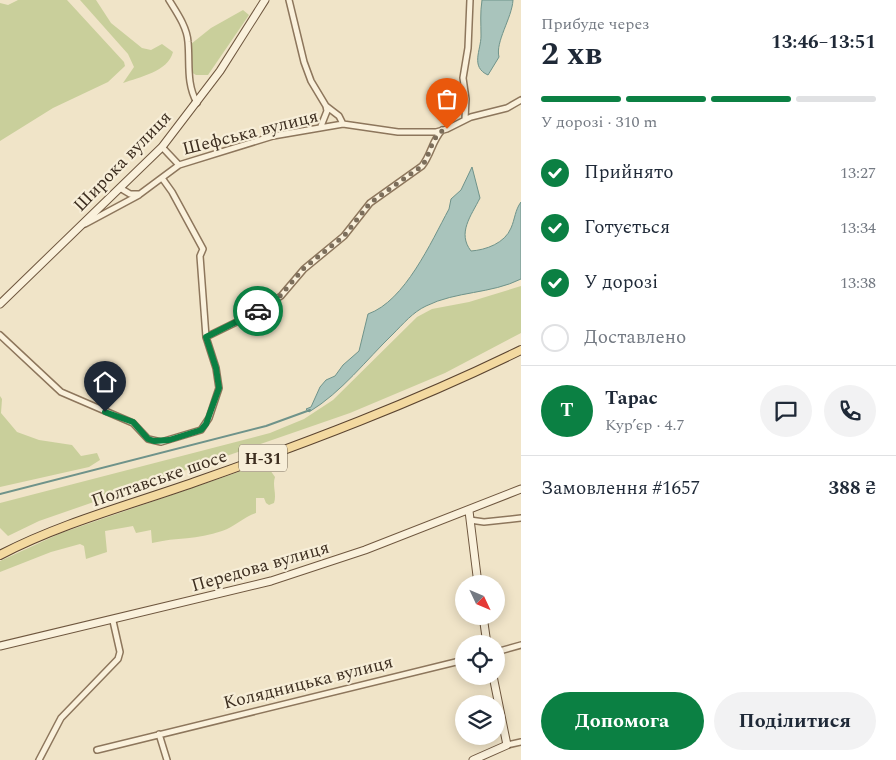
<!DOCTYPE html>
<html lang="uk">
<meta charset="utf-8">
<style>
body{margin:0;font-family:Spectral,serif;background:#f2f2f3;color:#1f2937;height:100vh;display:flex;flex-direction:column;font-size:19px;white-space:nowrap}
*{box-sizing:border-box;margin:0}
p{font-size:16px;color:#747a83}
.icon{flex:none;width:28px;height:28px;fill:none;stroke:currentColor;stroke-width:2;stroke-linecap:round;stroke-linejoin:round}
.map{position:relative;flex:1;overflow:hidden}
.panel{display:flex;flex-direction:column;background:#fff;width:375px}
.panel>*{flex:none}
.needle{width:32px;rotate:134deg}
.tools{position:absolute;left:455px;top:575px;display:grid;gap:10px}
.tools a{display:grid;place-items:center;width:50px;height:50px;border-radius:50%;background:#fff;box-shadow:0 2px 12px #0003;font-size:25px}
.pin{position:absolute;display:grid;place-items:center;width:42px;height:42px;color:#fff;margin:-51px -21px;border-radius:50% 50% 50% 0;rotate:-45deg;box-shadow:0 0 5px #0007}
.pin .icon{rotate:45deg}
.courier{position:absolute;display:grid;place-items:center;width:50px;height:50px;margin:-25px;border:4px solid #0b8043;border-radius:50%;background:#fff;color:#222;box-shadow:0 1px 6px #0007}
.summary em{font-style:normal;font-weight:700}
.summary div{display:flex;flex-direction:column-reverse}
.summary{display:flex;align-items:center;justify-content:space-between;height:85px;padding:0 20px}
h1{font-size:32px;font-weight:700;line-height:38px}
.bar{display:grid;grid-template-columns:repeat(4,1fr);gap:8px 5px;align-content:center;height:60px;padding:0 20px}
.bar i{height:6px;border-radius:4px;background:#e0e1e3}
.bar .on{background:#0b8043}
.bar p{grid-column:span 4}
.line{display:flex;align-items:center;gap:12px;padding:0 20px;border-top:1px solid #e0e1e3}
.line div{flex:1}
.round{display:grid;place-items:center;flex:none;width:52px;height:52px;border-radius:26px;background:#f2f2f3}
ol{padding:0 20px;list-style:none}
li{display:flex;align-items:center;gap:15px;height:55px}
li p{margin-inline-start:auto}
li .icon{padding:5px;border-radius:50%;background:#0b8043;color:#fff;stroke-width:4}
li:last-child{color:#747a83}
li i{width:28px;height:28px;border:2px solid #e0e1e3;border-radius:50%}
.cta{display:flex;gap:10px;margin-top:auto;padding:10px 20px}
.cta a{flex:1;height:58px;border-radius:30px;background:#0b8043;color:#fff;font-size:20px;font-weight:700;line-height:58px;text-align:center}
.cta a+a{background:#f2f2f3;color:#1f2937}
main{display:flex;flex:1;min-height:0}
.map>svg:first-child{display:block}
</style>
<main>
<div class="map">
<svg width="521" height="760" viewBox="0 0 521 760">
<rect width="100%" height="100%" fill="#f0e4c8"/>
<path fill="#c9cf9b" d="M18,0H67L124,62L125,66L108,82L53,108L0,141V3L8,5Z
M80,0H96L111,23L142,48L151,50L162,44L173,52C168,72 139,77 123,83L134,67L128,54Z
M243,10L249,15L208,75H196L191,72V44L211,28Z
M521,286V333L445,373L350,413L39,521L8,536L0,528V503L270,433L304,419L333,400L417,317L432,309L469,302Z
M0,396L2,399L1,413L17,432L39,440L72,445L81,456L97,453L100,460L89,467L0,487Z
M265,463L275,477C272,486 277,494 274,503L269,505L266,503L264,498H256V513C243,517 235,527 222,531C197,540 177,537 152,543L151,530L136,533L133,526L105,531L107,552L86,559L84,546L80,544L51,552L0,572V561L61,533Z"/>
<path fill="#a9c4bc" stroke="#6f938a" d="M482,0H513C512,18 495,42 499,57L488,75C470,67 481,50 481,36C481,23 480,13 482,0Z
M472,167L480,198C471,216 457,233 471,251C486,250 505,243 511,228C515,219 515,210 521,202V279C491,294 456,291 426,306C413,312 403,324 393,334C366,360 342,392 309,412L306,409L311,407L320,387L326,380L335,376L343,365L359,351L368,314C405,301 431,242 449,209L451,199L461,190Z"/>
<g fill="none" stroke-linecap="round" stroke-linejoin="round">
<path stroke="#6f938a" stroke-width="2" d="M0,494L266,426L310,410"/>
<defs>
<path id="street" d="M169,0C177,13 187,27 188,42C190,64 186,83 197,103
M289,0L304,62L311,81L326,106L327,111L321,126
M326,106L339,116L343,124
M465,119L466,99L463,78L468,48L470,0
M162,147L179,165
M162,178L172,192L203,249L200,256L206,337
M120,188L130,194H140L179,165L273,136L343,124L398,132H436L447,129L471,117L507,108L521,100
M85,224L139,195
M0,335L61,392L133,423L148,439L161,442L201,430L209,418L219,388L216,368L206,337L253,314L281,296L304,269L344,236L370,203L422,166C431,155 432,141 442,130
M470,520L484,522L521,518
M496,652L521,645
M159,734L167,760
M507,745L521,742
M97,750L464,660
M39,760L61,718L118,659L120,652L113,621"/>
<path id="secondary" d="M0,304L162,147L220,71L265,0
M469,511L478,584
M483,616L487,644
M0,646L271,581L365,550L521,489
M473,760L507,745L493,676"/>
<path id="primary" d="M0,555C61,523 130,505 195,482C306,443 415,402 521,350"/>
</defs>
<use href="#street" stroke="#8d765c" stroke-width="8"/>
<use href="#secondary" stroke="#6f573f" stroke-width="9"/>
<use href="#primary" stroke="#5b4430" stroke-width="10"/>
<use href="#street" stroke="#faf1dc" stroke-width="5"/>
<use href="#secondary" stroke="#faf1dc" stroke-width="7"/>
<use href="#primary" stroke="#f3d9a0" stroke-width="8"/>
</g>
<g fill="none" stroke-linecap="round" stroke-linejoin="round">
<path stroke="#7c6e5b" stroke-width="5" stroke-dasharray="0 9" d="M258,311L280,296L304,268L344,236L370,203L422,166C431,155 431,133 447,129"/>
<path stroke="#0b8043" stroke-width="6" d="M105,412L133,422L148,439L154,441L169,440L201,430L206,424L219,388L216,368L206,337L258,311"/>
</g>
<g text-anchor="middle" stroke-width="4.5" stroke-linejoin="round" paint-order="stroke">
<rect fill="#f7eed8" stroke="#756857" stroke-width="1" x="239" y="444.5" width="48" height="27" rx="4"/>
<g font-size="16" font-weight="bold" fill="#3d2e20">
<text x="263" y="464">Н-31</text>
</g>
<g font-size="18" fill="#3d2e20" stroke="#f7eed8">
<text transform="translate(250 132) rotate(-14)" y="6">Шефська вулиця</text>
<text transform="translate(122 161) rotate(-46)" y="6">Широка вулиця</text>
<text transform="translate(159 478) rotate(-19)" y="6">Полтавське шосе</text>
<text transform="translate(260 566) rotate(-16)" y="6">Передова вулиця</text>
<text transform="translate(308 682) rotate(-14)" y="6">Колядницька вулиця</text>
</g>
</g>
</svg>
<div class="tools">
<a><svg class="needle" viewBox="-14 -14 28 28"><path d="M0-13l5 13h-10z" fill="#e53935"/><path d="M0 13l5-13h-10z" fill="#747a83"/></svg></a>
<a><svg class="icon" aria-label="locate" viewBox="0 0 24 24"><circle cx="12" cy="12" r="6"/><path d="M12 2v4M12 18v4M2 12h4M18 12h4"/></svg></a>
<a><svg class="icon" aria-label="layers" viewBox="0 0 24 24"><path d="M12 4l9 5-9 5-9-5zM3 14l9 5 9-5"/></svg></a>
</div>
<div class="pin" style="left:447px;top:129px;background:#ea580c"><svg class="icon" aria-label="bag" viewBox="0 0 24 24"><path d="M5 8h14l-1 12H6zM9 8a3 3 0 0 1 6 0"/></svg></div>
<div class="pin" style="left:105px;top:412px;background:#1f2937"><svg class="icon" aria-label="home" viewBox="0 0 24 24"><path d="M3 11l9-7 9 7M6 9v11h12V9"/></svg></div>
<div class="courier" style="left:258px;top:311px"><svg class="icon" aria-label="car" viewBox="0 0 24 24"><path d="M5 17H2v-5l4-1 3-4h7l3 4 3 1v5h-3M9 17h6M6 11h13"/><circle cx="7" cy="17" r="2"/><circle cx="17" cy="17" r="2"/></svg></div>
</div>
<section class="panel">
<div class="summary"><div><h1>2 хв</h1><p>Прибуде через</p></div><em>13:46–13:51</em></div>
<div class="bar"><i class="on"></i><i class="on"></i><i class="on"></i><i></i><p>У дорозі · 310 m</p></div>
<ol>
<li><svg class="icon" aria-label="check" viewBox="0 0 24 24"><path d="M5 12l5 5 9-10"/></svg>Прийнято<p>13:27</p></li>
<li><svg class="icon" aria-label="check" viewBox="0 0 24 24"><path d="M5 12l5 5 9-10"/></svg>Готується<p>13:34</p></li>
<li><svg class="icon" aria-label="check" viewBox="0 0 24 24"><path d="M5 12l5 5 9-10"/></svg>У дорозі<p>13:38</p></li>
<li><i></i>Доставлено</li>
</ol>
<div class="line" style="height:90px"><b class="round" style="background:#0b8043;color:#fff">Т</b><div><b>Тарас</b><p>Кур’єр · 4.7</p></div><a class="round"><svg class="icon" aria-label="chat" viewBox="0 0 24 24"><path d="M4 5h16v11H9l-5 4z"/></svg></a><a class="round"><svg class="icon" aria-label="phone" viewBox="0 0 24 24"><path d="M5 4h4l2 5-3 2q2 4 5 5l2-3 5 2v4C11 20 4 13 5 4z"/></svg></a></div>
<div class="line" style="height:65px"><div>Замовлення #1657</div><b>388 ₴</b></div>
<div class="cta"><a>Допомога</a><a>Поділитися</a></div>
</section>
</main>
